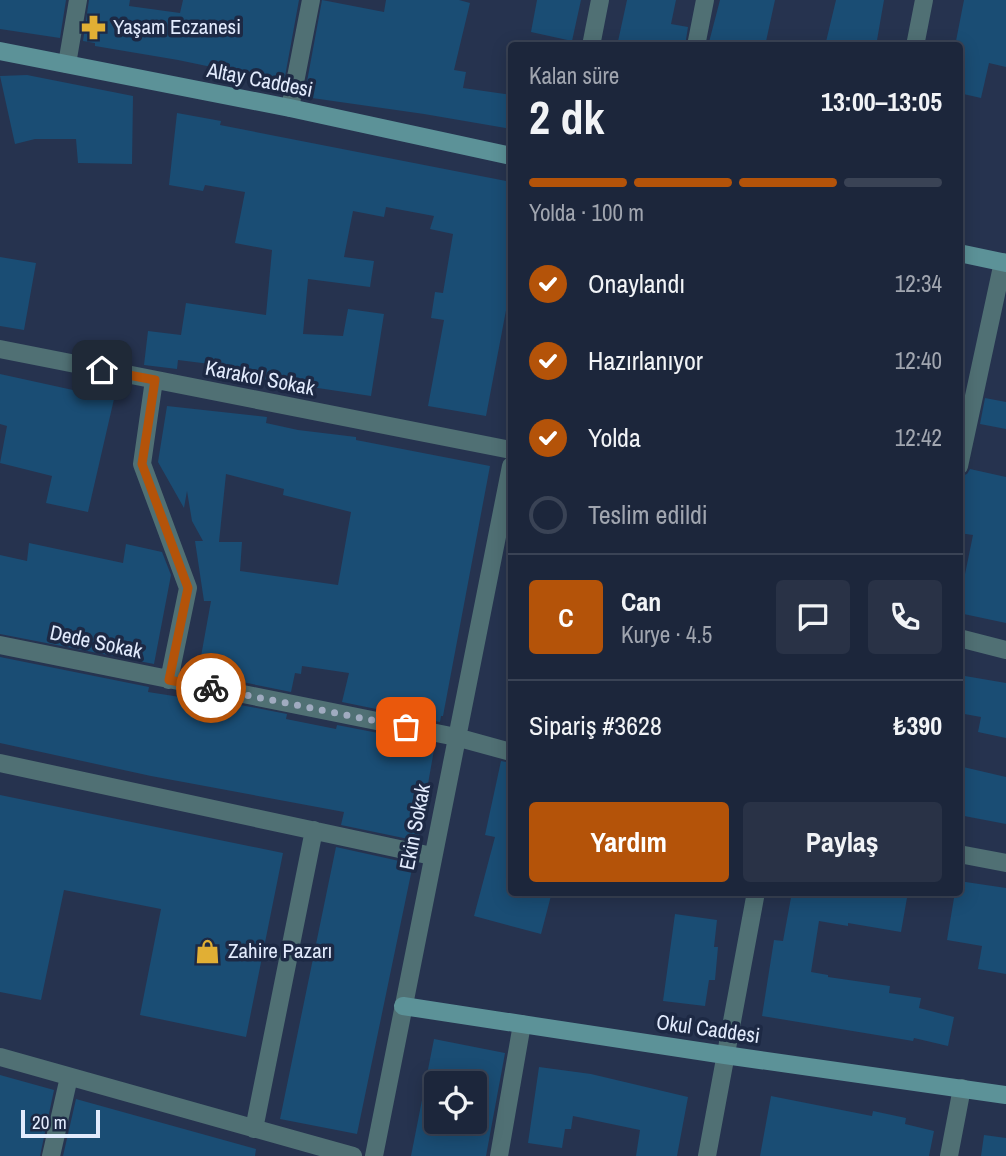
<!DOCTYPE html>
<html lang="tr">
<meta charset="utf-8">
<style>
body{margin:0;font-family:"Archivo Narrow",sans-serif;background:#293246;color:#f1f3f6;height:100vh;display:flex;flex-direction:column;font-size:26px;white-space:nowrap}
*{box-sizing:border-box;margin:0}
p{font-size:23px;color:#a0a5af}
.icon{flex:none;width:38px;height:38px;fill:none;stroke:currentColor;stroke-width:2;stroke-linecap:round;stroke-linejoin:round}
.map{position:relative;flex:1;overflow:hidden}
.side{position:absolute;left:508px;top:42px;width:455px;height:854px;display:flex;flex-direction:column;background:#1c263b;border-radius:7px;box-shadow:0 4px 18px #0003,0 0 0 2px #3a4355}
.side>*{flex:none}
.tools{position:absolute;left:424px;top:1071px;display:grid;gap:14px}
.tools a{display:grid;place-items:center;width:63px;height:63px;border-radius:7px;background:#1c263b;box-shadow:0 4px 18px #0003,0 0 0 2px #3a4355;font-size:35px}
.scale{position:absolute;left:21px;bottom:18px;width:79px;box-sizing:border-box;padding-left:7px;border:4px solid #e2ebfd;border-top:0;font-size:19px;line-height:24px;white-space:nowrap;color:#e2ebfd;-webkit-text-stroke:5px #1d2944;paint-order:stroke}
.pin{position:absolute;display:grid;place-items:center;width:60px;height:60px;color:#fff;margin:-30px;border-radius:14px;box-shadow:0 4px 10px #0006}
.courier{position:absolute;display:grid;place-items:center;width:70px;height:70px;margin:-35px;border:5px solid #b45309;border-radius:50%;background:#fff;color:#222;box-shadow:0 2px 9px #0007}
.head em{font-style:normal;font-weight:700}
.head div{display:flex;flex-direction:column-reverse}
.head{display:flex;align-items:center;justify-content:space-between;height:119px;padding:0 21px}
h1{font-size:46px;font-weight:700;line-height:52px}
.bar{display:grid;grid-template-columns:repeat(4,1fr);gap:10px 7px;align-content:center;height:84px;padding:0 21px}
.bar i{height:9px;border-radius:5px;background:#3a4355}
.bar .current{background:#b45309}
.bar p{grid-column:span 4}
.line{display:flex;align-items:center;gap:18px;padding:0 21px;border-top:2px solid #3a4355}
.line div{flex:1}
.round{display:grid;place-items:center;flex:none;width:74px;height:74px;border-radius:7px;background:#293246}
ol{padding:0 21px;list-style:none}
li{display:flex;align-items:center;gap:21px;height:77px}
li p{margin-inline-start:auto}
li .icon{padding:7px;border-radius:50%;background:#b45309;color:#fff;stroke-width:4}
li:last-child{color:#a0a5af}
li i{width:38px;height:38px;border:4px solid #3a4355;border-radius:50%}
.button{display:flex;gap:14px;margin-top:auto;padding:14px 21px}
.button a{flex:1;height:80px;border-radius:7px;background:#b45309;color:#fff;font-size:28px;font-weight:700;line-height:80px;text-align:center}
.button a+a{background:#293246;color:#f1f3f6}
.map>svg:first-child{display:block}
</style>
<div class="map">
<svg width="1006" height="1156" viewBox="0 0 1006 1156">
<rect width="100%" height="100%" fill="#26334f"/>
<path fill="#1a4d74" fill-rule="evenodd" d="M0,0H66L60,38L0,29Z
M89,0H130L129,6L180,13L183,0H299L284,82L178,60L95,46V43L83,41Z
M322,0L384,12L386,0H459L470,3L454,70L466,72L463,88L511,95V129L424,114L312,98L313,88L306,87Z
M537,0H581L572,41L531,32Z
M627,0H676L671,24L688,27L685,46H617Z
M720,0H775L765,46L731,40L730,46H708Z
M836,0H884L876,46H825Z
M964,0H1006V67L989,63L981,98L959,93V46H955Z
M27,75L133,96L132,164L78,163L76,139H35L15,144L0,76Z
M177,113L221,121L220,125L511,182V284L486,416L428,406L444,320L431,318L435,292L443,293L453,234L430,229L434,216L386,207L384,217L353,211L344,257L374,261L370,287L308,279L303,334L343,336L348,309L384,314L371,396L258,379L259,370L178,360L177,369L144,365L148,331L181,335L186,303L266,315L272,250L235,243L245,192L205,185L203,191L169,185Z
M0,257L36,263L24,330L0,326Z
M0,374L114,399L88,512L46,503L52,476L0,463L7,426L0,424Z
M985,398L1006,402V429L980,424Z
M167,406L267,417L266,423L298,430L356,437V440L490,466L443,716H441L440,722L342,702L349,673L302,666L301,674L295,673L291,692L198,673L211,601H204L195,541H203L192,521L187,491L184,508L158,462ZM226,474L284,489L283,495L351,512L338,585L240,571L242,542H219Z
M970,469L1006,477V623L959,613V583L963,584L973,535L959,533L963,497L959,496V477L967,474Z
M29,543L123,563L126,544L162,552L171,575L154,664L0,634V555L27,561Z
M0,657L149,687L148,692L193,699L194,696L287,714L286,719L336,729L337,725L435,744L418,841L341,825L344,812L151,776L0,743Z
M959,675L1006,683V738L978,732L981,717L959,713Z
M501,761L511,763V892H552L541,934L474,916L495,837L485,835Z
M959,766L1006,777V824L959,815Z
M0,795L283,853L246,1037L140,1015L161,909L64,890L41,1000L0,992Z
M336,847L413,864L357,1134L280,1119Z
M959,881L1006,888V974L978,969L982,946L947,940L955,892H959Z
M792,892H908L901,932L848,923V926L819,921L811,972L828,975V977L890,986L889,993L921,998L919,1008L954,1017L948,1046L914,1038L913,1041L762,1016L774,940L783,941Z
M675,914L717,920L714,947H718L715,980H709L705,1006L663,1001Z
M434,1039L505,1053L486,1156H411ZM436,1083H474V1122H436Z
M539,1067L591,1074L688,1097L677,1156H636L640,1130L573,1116L571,1129H565L562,1148L528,1143Z
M0,1075L54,1090L40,1156H0Z
M771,1096L872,1116L873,1111L906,1118L905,1124L934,1131L929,1156H760Z
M76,1099L256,1149L255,1156H63Z
M984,1135L1006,1138V1156H981Z"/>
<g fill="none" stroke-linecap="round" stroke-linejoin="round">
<path stroke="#507074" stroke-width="18" d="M591,46L600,0
M696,46L705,0
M915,46L924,0
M67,64L78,0
M290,108L311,0
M0,349L511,450
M154,380L142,464L188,588L169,680
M959,466L1003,262
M959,638L1006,650
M0,645L456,737L511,752
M0,763L432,856
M959,854L1006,863
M0,1057L353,1156
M254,1129L314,830
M51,1156L69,1077
M374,1156L511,466
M499,1156L522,1024
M707,1156L756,892
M949,1156L962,1088"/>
<path stroke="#5c9298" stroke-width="18" d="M0,51L290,108L511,156
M959,253L1006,263
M403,1006L725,1055L1006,1095"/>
</g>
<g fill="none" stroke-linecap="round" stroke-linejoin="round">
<path stroke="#a0abc0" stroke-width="7" stroke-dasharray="0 12.6" d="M211,688L406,727"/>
<path stroke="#b45309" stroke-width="9" d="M102,370L155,380L142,464L188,588L169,680L211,688"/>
</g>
<defs>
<symbol id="pharmacy-bare" viewBox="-9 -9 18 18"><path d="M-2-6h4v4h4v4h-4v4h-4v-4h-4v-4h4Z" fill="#e1af34" stroke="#1d2944" stroke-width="2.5" paint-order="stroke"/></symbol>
<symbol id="shop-bare" viewBox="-9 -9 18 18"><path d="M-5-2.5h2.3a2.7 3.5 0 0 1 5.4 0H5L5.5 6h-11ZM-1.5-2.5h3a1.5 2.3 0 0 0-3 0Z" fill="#e1af34" stroke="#1d2944" stroke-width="2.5" paint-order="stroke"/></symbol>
</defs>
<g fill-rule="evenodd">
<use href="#pharmacy-bare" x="76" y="10" width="35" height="35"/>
<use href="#shop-bare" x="190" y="934" width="35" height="35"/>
</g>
<g text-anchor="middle" stroke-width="7" stroke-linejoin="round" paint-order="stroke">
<g font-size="21" fill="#e2ebfd" stroke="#1d2944" text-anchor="start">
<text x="113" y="34">Yaşam Eczanesi</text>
<text x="228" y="958">Zahire Pazarı</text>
</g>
<g font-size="21" fill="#e2ebfd" stroke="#1d2944">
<text transform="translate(260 80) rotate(11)" y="7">Altay Caddesi</text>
<text transform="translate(260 378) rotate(11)" y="7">Karakol Sokak</text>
<text transform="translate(96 642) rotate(12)" y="7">Dede Sokak</text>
<text transform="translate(415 827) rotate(-79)" y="7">Ekin Sokak</text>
<text transform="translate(708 1029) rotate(8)" y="7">Okul Caddesi</text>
</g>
</g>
</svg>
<div class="tools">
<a><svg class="icon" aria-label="locate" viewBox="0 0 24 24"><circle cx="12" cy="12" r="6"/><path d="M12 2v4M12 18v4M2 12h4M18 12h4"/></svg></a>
</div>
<div class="scale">20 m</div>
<div class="pin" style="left:406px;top:727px;background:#ea580c"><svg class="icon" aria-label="bag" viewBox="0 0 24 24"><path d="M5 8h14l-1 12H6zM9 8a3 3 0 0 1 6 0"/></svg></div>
<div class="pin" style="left:102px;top:370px;background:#1f2937"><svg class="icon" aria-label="home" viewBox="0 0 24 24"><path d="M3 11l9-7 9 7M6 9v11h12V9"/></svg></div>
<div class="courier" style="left:211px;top:688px"><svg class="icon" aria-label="bike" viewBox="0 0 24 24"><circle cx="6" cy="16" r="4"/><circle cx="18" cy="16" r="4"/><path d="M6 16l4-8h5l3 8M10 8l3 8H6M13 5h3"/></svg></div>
<section class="side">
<div class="head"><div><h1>2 dk</h1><p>Kalan süre</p></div><em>13:00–13:05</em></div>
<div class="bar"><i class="current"></i><i class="current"></i><i class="current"></i><i></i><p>Yolda · 100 m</p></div>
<ol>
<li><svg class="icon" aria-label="check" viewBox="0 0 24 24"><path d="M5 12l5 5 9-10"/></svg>Onaylandı<p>12:34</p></li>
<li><svg class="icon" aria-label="check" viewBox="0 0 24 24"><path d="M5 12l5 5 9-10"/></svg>Hazırlanıyor<p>12:40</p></li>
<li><svg class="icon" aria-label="check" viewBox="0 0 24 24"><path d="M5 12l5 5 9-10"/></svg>Yolda<p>12:42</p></li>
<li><i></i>Teslim edildi</li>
</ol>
<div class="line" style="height:126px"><b class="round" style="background:#b45309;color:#fff">C</b><div><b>Can</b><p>Kurye · 4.5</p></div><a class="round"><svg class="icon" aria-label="chat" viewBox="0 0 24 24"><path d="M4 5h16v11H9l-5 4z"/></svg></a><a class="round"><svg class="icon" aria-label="phone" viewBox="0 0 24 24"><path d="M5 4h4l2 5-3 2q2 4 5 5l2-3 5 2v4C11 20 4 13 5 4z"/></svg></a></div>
<div class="line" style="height:91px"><div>Sipariş #3628</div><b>₺390</b></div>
<div class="button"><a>Yardım</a><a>Paylaş</a></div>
</section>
</div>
